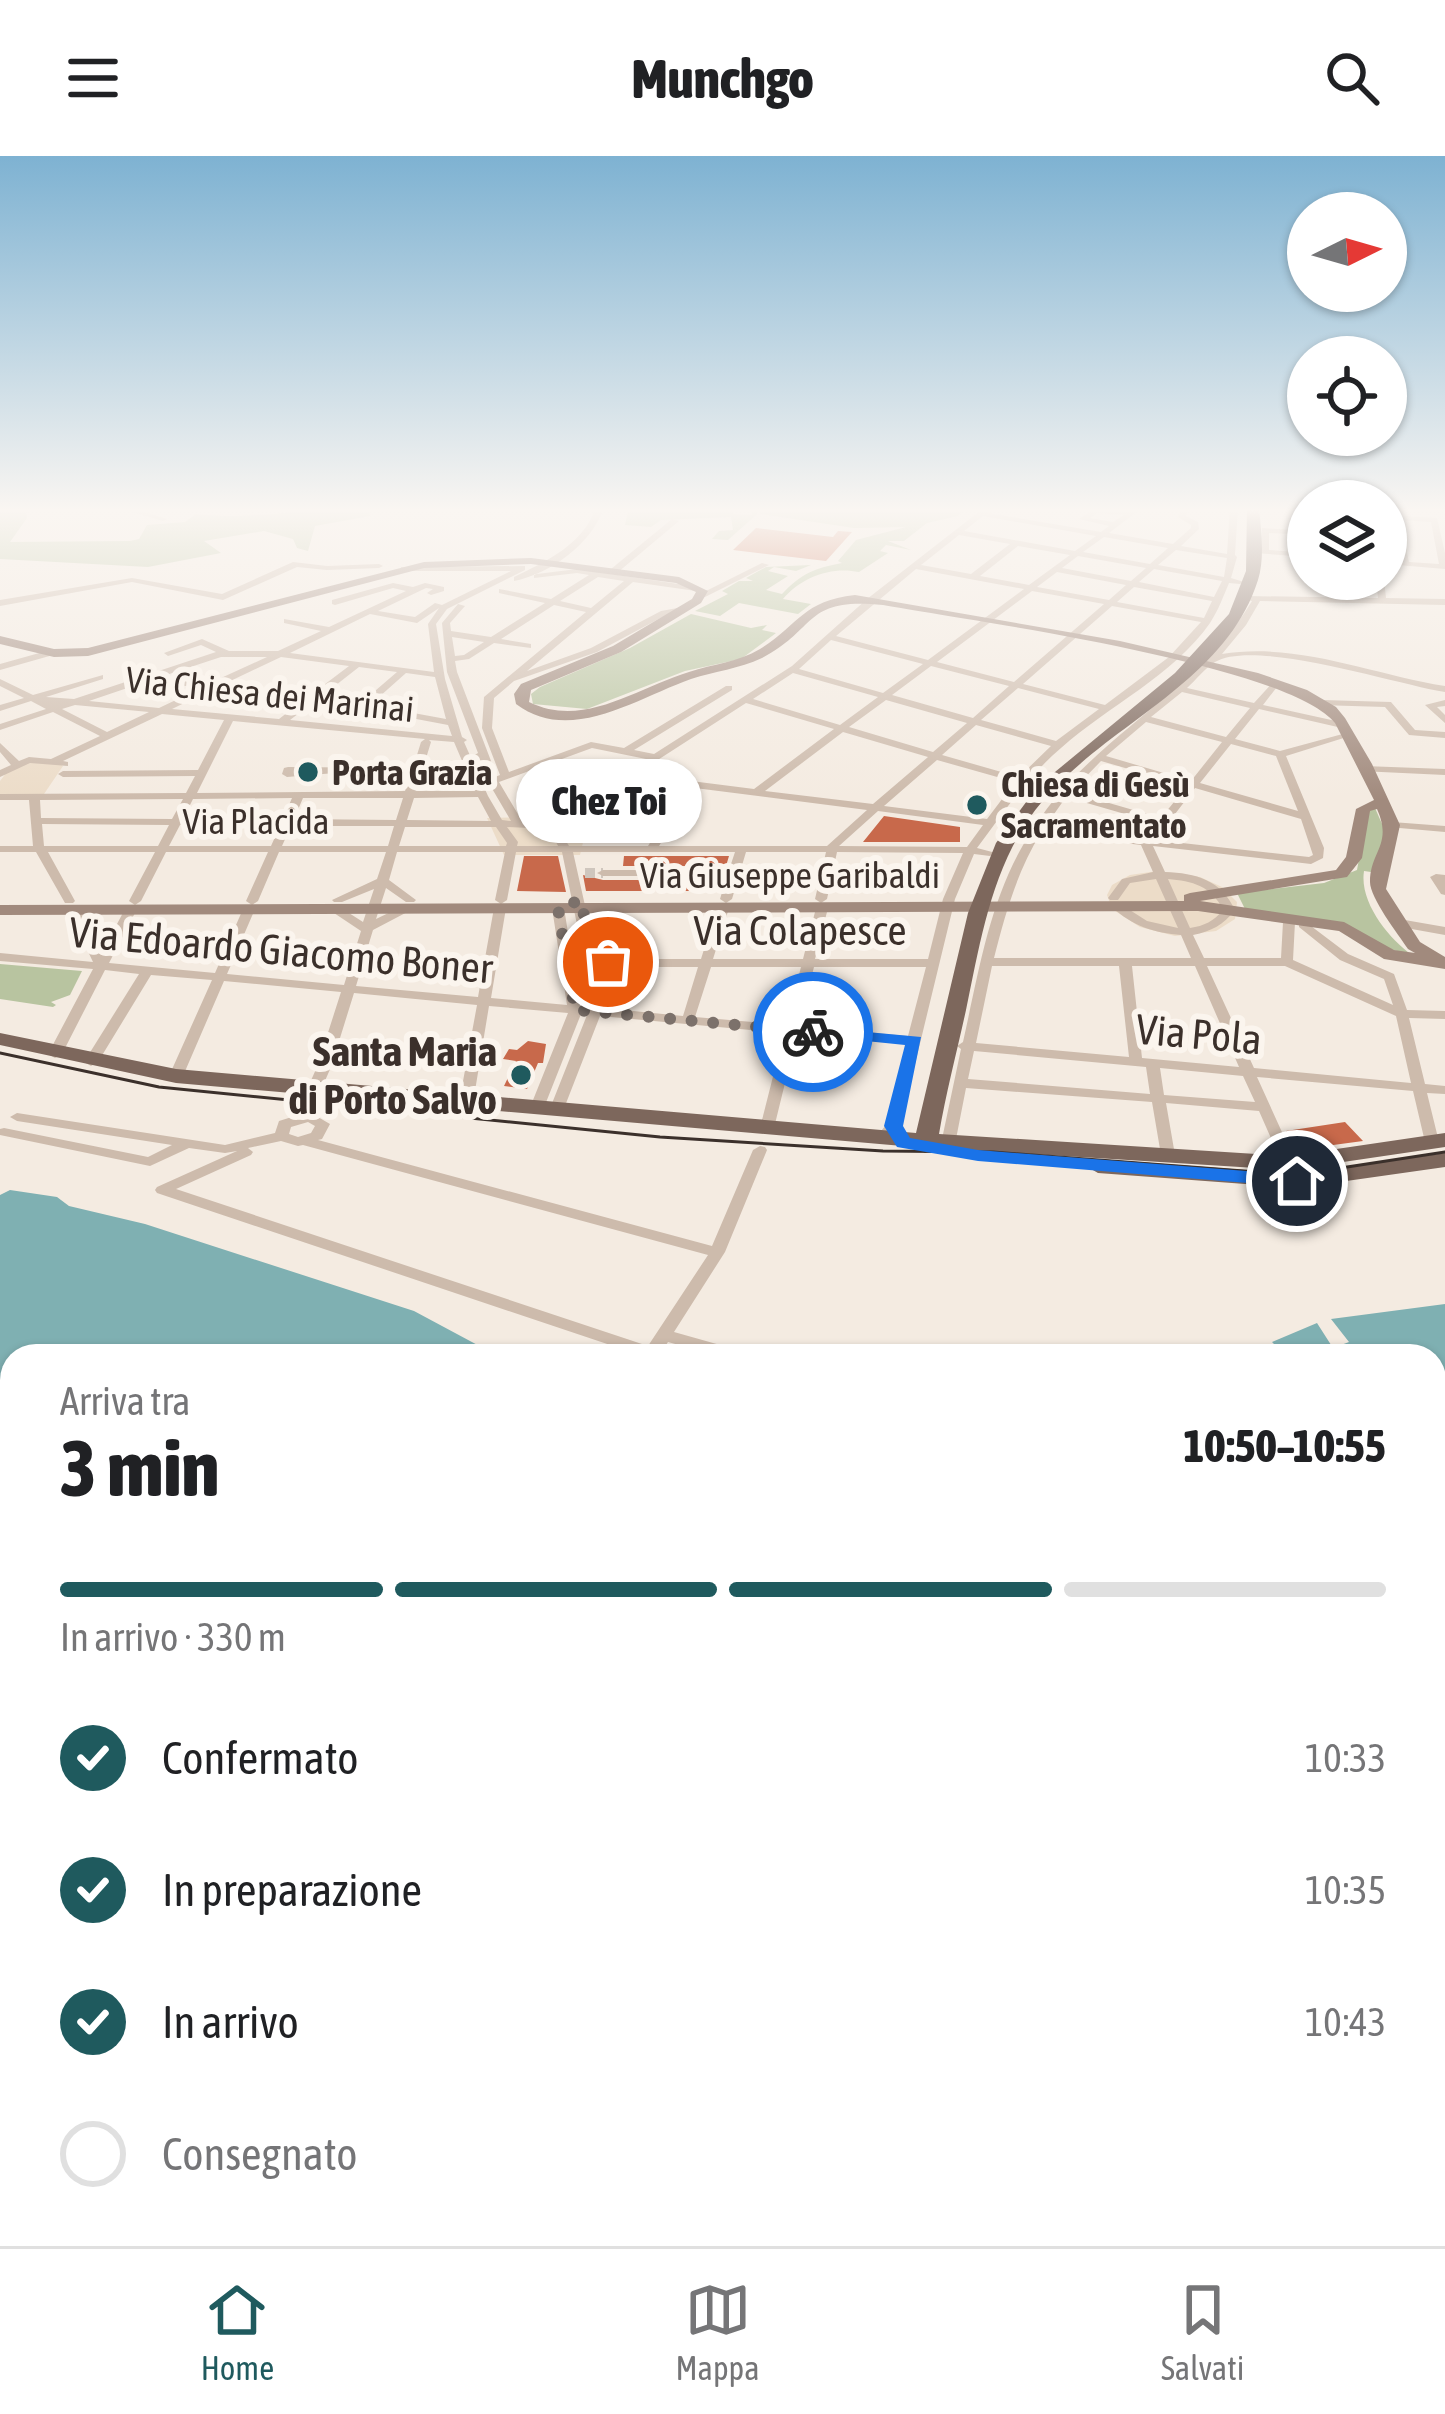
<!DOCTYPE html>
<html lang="it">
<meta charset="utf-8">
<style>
body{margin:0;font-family:"Asap Condensed",sans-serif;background:#f2f2f2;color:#202124;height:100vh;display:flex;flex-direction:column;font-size:45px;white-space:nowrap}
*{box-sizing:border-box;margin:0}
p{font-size:39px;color:#757577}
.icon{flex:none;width:66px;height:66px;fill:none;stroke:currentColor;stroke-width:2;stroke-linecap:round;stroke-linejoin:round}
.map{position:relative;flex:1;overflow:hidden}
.details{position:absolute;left:0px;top:1188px;width:1446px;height:903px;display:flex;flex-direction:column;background:#fff;border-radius:36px 36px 0 0;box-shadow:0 3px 9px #0004}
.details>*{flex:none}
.needle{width:78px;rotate:85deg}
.fabs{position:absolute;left:1287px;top:36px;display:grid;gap:24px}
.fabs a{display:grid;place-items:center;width:120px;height:120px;border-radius:50%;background:#fff;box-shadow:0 3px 9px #0004;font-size:60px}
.pin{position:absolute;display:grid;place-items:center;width:102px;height:102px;color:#fff;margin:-51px;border:6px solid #fff;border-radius:50%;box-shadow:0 3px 12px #0007}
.courier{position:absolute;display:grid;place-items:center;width:120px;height:120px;margin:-60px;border:9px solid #1a73e8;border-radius:50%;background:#fff;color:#222;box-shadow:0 3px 15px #0007}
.bubble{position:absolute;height:84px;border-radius:42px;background:#fff;box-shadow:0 3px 9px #0004;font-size:39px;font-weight:800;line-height:84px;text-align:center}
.overview em{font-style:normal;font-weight:800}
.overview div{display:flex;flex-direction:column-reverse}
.overview{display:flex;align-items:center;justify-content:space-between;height:204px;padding:0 60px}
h1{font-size:78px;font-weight:800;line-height:90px}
.bar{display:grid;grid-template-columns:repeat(4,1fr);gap:18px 12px;align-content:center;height:144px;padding:0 60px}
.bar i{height:15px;border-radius:9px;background:#e0e0e0}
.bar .current{background:#1f5a5e}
.bar p{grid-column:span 4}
ol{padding:0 60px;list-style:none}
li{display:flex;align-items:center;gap:36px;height:132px}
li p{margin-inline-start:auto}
li .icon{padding:12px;border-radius:50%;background:#1f5a5e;color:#fff;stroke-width:4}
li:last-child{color:#757577}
li i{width:66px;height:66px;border:6px solid #e0e0e0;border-radius:50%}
header{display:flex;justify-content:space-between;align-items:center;height:156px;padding:0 60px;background:#fff;font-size:54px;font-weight:800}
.tabs{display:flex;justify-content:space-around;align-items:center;height:168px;border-top:3px solid #e0e0e0;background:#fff;font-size:33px;color:#757577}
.tabs a{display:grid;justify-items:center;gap:6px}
.tabs .current{color:#1f5a5e}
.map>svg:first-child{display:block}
</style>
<header><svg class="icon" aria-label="menu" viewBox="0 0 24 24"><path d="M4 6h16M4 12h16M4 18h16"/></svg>Munchgo<svg class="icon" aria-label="search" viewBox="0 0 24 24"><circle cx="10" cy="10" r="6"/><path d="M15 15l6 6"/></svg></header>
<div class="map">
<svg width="1445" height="2090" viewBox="0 0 1445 2090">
<rect width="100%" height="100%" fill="#f4ebe1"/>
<path fill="#b8c4a0" d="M21,351H26L27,362L10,386L130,385L139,383L147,369L185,366L196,358C253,365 310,351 369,351L370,360L315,370L308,395L297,392L293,383L264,375L204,385L221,397L148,411L0,403V354Z
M629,351H736L733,358L751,359L758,351L757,358L728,384L712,383L719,375L733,374L731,361L661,364L651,371L625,369Z
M824,351H965L958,360L927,367L904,385H888L911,394L886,389L880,395L888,397L859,416C832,410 801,421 783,443L811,448L798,458L739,447L720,460L695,455L728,438L722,435L739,425H753L746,422L766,411L811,409L796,415L774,411L768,415L788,420L766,434L782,438C802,417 815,412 842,407L838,405L856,384L906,371L854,372L760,358L761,354Z
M691,458L751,472L767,469L762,474L776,477L741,503L685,515L587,553L533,548L531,538L540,531L630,492Z
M1375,652L1386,677L1371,716L1364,715C1359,746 1389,783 1412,799L1386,792L1346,768L1246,755L1237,737L1324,727L1357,714L1368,653Z
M0,808L82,815L70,839L51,846L56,849L53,851L0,843Z"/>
<path fill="#ecdcc8" d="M23,606L60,608L63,610L44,638H0V625L10,612Z
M529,661H551L581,674L585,678L580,699H504L487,662Z
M1157,715L1200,721L1222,731L1237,746L1235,763L1216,775L1175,780L1140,771L1112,753L1107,739L1112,729L1130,719Z"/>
<path fill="#7fb0b2" d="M10,1034L57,1041L69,1050L145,1068L414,1155L498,1200H12V2079H1434V1200H1286L1272,1186L1317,1167L1333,1192L1349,1186L1331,1163L1445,1148V2090H0V1039Z"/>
<path fill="#c8694b" d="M756,372L833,381L838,375L852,376L826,405L733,394Z
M554,626L583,636L562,649L547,650L519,641L541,628Z
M884,660L960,671V686H863Z
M524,700H558L566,736L517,735Z
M624,700H729L726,710H623Z
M583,719L603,724H698L697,735H586Z
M528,885L546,888L543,907H538L527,933L504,930L516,905L503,903L509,893L517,894Z
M1345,966L1363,985L1296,994L1286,975Z"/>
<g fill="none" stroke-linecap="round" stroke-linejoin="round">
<path stroke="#cfc6bd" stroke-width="10" stroke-dasharray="10 6" stroke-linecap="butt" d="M585,717H603"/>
<path fill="#cdbbac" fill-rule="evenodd" d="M0,351H12L0,354Z
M115,351H128L167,363L163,365Z
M596,351H604C593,387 550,418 514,425V421C547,405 584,388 596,351Z
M985,351H994L988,357L1101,376L1109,370L1079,363C1099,348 1103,357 1124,354C1131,354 1136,352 1143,351L1109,377L1173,388L1191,372V369L1178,361L1182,351H1190L1186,360L1198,366L1199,373L1181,390L1227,398L1230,351H1238L1235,399L1237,401L1231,422L1244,426L1240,428L1229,427C1223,441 1219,453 1210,467C1173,520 1108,550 1061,592C1027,621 1003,657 977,692L996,697L990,700L974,698L955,743L900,970L888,984H878L876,981L886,969L907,888L797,878L774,972L767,976L760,972L784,877L600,860L563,955L561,958H551L549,955L587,859L581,858L543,954L536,958L529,954L568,857L489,850L473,947L466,951L459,947L477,849L354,837L331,911L311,957L330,968L322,983L318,984L712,1090L753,994L760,990L765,991L767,994L725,1096L674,1176L745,1196L747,1200H718L668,1186L659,1200H643L157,1037L155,1034L157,1031L237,995L225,997L189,992L150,1010L0,979V973L4,972L148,1001L172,989L17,965L10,961L17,957L225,989L275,977L279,965L295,960L317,911L341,836L224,825L183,920L176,924L169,920L212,824L151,819L98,906L91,910L84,906L139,818L105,814L62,898L55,902L48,898L93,813L0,805V797L93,806L68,753L70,750H78L101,798L125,753L131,749L137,753L109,807L215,817L243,753L249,749L255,753L227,818L344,829L361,775L328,753L330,750H338L363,766L374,733L342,746H334L332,744L377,723L386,696H279L258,745L252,749L246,745L268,696H166L141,745L135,749L129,745L155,696H48L75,745L73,747H65L36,696H0V690H33L29,644H0V638L186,637L195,620L63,621L58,618L63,615L198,614L224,564L162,558L63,605L68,606V610L30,607L0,621V614L11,609L0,596V587L19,605L29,601L51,603L100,580L53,556L0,574V568L46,553L31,545L0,555V549L24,542L0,530V523L33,539L103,519V523L46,541L74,543L216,496L201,489L168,500L164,497L202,483L229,495H278L321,475L284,467V463L329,471L406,435L393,432L335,449L332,448V444L393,427L413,431L425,427L444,431V435L431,439L427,437L433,433L426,432L378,455L415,461L435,447L442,449L511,415H401V411L525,410V414L447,453L436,468L445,523L462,581L467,584L464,586L488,640L502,664L511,665L473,600L478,597L447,516L442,467L458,448L465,450L450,467L451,475L491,481L545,447L499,437V433L551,443L589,419L577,417L534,422V418H537L577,413L699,431L700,433L696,435L633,426L527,515L591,492L661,455L683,451L687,454L666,459L597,496L514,525L494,542L492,572L509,616L591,586L624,592L726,530H732V534L634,594L654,598L792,510L867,443ZM1097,357L1124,359L1113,366L1090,362ZM983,360L1096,380L1075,395L964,375ZM959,379L1010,388L971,418L921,409ZM1104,381L1168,392L1150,408L1083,396ZM1018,390L1070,399L1029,429L980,420ZM1176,394L1227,402L1224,421L1158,409ZM1078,400L1146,412L1131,425L1062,412ZM916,413L1024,433L928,504L836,480ZM1154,413L1222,425L1214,441L1139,426ZM1057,416L1126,429L1109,444L1037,431ZM598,421L624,425L591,452L560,445ZM1134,431L1212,445L1204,462L1117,446ZM1032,435L1104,448L1014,526L937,506ZM554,449L586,456L484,541L482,572L500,619L495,621L488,608L491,605L457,516L455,505L469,503L494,487L531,492V488L501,483ZM1112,450L1201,466L1169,501L1105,549L1023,528ZM439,452L428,468L434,516L290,497L370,458L417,467ZM452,481L484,486L464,499L455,500ZM831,484L923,508L883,537L799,513ZM221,501H267L210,527L157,522ZM281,501L349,510L312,538L222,529ZM931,510L1009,530L973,562L892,539ZM359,511L397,516L361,547L322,540ZM406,517L435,521L446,563L370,549ZM793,517L878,541L840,569L753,543ZM148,525L201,532L159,552L89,545ZM1018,532L1099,553L1056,585L981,564ZM213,533L305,543L279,563L172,553ZM316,544L448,569L452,580L290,564ZM886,544L967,567L933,596L849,571ZM746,547L834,573L754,633L636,618ZM75,549L149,556L107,576L62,553ZM233,565L425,583L421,586L413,612L288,611L284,612L282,618L287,621L335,617L411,618L405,635L197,637ZM976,569L1051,590L1019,621L942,599ZM843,576L928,601L873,648L765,635ZM429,584L454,586L475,635H416L431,586ZM592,592L646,603L544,668L535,669L522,665L499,626ZM937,604L1015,626L987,663L884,650ZM628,623L685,631L648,690H569L562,678L552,672ZM695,632L867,654L827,690H659ZM478,641L491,665L407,664L414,642ZM292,642L283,663H183L193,643ZM303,642H403L396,664L294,663ZM183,643L172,663L41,662L40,644ZM878,655L983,669L967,691L839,690ZM42,668L169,669L158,690H44ZM180,669L280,670L271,690H169ZM291,670H394L388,690H282ZM535,670L554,682L558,690H517L518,686L507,671L530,672ZM405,671H496L507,687L506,690H399ZM397,696H505L495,744L501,748L507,744L516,696H562L593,846L590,851L580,850L564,752L558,748L552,752L567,849L491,842L506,752L500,748L494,752L478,841L356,830L373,774L413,753L411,750H403L376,763L386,732L406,746H414L416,744L389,724ZM573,696H735L729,714H603L597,717L603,720H727L720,743L726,747L732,743L746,696H826L815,743L821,747L827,743L837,696L963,697L943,743L928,803H815L828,752L822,748L816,752L803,803H713L729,752L723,748L717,752L701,803H597ZM598,811H698L683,860L603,852L605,846ZM711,811H801L786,869L695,861ZM814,811H926L908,880L799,870ZM308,966L315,970L311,977L298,981L289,978L291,971ZM281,985L298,990L303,989L708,1099L648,1190L176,1033L251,999L253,996L248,992Z
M1246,351H1308V355L1250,353Z
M1386,359L1437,362L1445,397V413L1386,408V404L1401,405L1393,364L1386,363ZM1400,364L1431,366L1439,408L1409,406Z
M672,363L679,365L617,417H611V413Z
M1262,372L1308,375V379L1269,377V394L1308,397V401L1255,397V393H1261Z
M293,406L327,410L379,408L383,410L379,412L327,414L297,411L223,444L132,426L0,450V444L132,422L222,438Z
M762,407L769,409L705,441L698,439Z
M1376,423H1384L1386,442L1445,443V449L1260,445L1246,469L1222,498C1298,486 1371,518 1445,530V536C1396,528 1254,482 1215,506C1205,512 1196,524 1187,532L1254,547L1275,524L1280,527L1263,549L1345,567V571L1342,572L1259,553L1235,583L1280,595L1350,576V580L1286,600L1324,692L1323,702L1311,708L1153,690L1165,716C1196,717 1221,724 1235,754C1223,769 1212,775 1193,779L1204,802H1281L1283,766L1289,762L1295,766L1293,804L1393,849L1384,823L1340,804L1299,771V765L1303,764L1348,798L1394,818L1407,854L1445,855V863L1409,862L1425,928L1445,930V938L1427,937L1439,986L1437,989L1432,990L1425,986L1413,935L1257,921L1296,1007L1294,1010H1284L1282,1007L1259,955L1166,947L1175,999L1168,1003L1161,999L1152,946L966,932L956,983L954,986H944L942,983L961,893L957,890L963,886C979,815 990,739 1031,676L1029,673L1030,671L1035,670C1092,581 1197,537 1252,445L1247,444V440L1378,442ZM1182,536L1250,552L1226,581L1151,561ZM1146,566L1222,586L1191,625L1106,600ZM1231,588L1276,600L1298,655L1200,627ZM1101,605L1187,630L1161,662L1071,636ZM1195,632L1301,663L1313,699L1309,701L1155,684ZM1066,641L1156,667L1144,682L1045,671ZM1041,677L1141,689L1153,716L1122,723L1108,742L1110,744H1118L1130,727L1156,723L1178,772L1147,765L1122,749H1114L1112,751C1132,770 1155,777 1181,779L1191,802H994C1005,759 1017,715 1041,677ZM1168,723C1192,725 1212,730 1223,754C1214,765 1204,770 1190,772ZM992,810H1119L1129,901L976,887ZM1132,810H1195L1239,911L1142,902ZM1207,810H1285L1396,860L1411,927L1254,912ZM974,895L1146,911L1150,938L968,923ZM1160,912L1243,920L1255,946L1164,939Z
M50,494L53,495V499L0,514V508Z
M1322,544L1391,546L1415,574L1445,576V582L1409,579L1385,551L1319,549L1317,547Z
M1445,544V550L1437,551L1445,559V567L1425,549Z
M1364,610L1445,613V619L1360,615L1359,613Z
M1392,666L1445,670V676L1388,671L1387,669Z
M1436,718L1445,719V739L1441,738L1430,721Z
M1399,763L1445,771V779L1395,770L1393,767Z"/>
<path fill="#a18a7d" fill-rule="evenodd" d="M531,402L679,421L708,435L701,447L621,496L531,534L529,546C584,573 636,532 689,516C713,508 738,506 760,493C800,468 802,445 855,439L1120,485L1258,517L1307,534L1336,551L1345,562L1372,608L1400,669L1386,733L1420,786L1445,801V813L1384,803L1339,775L1198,755L0,759V749L1184,745V739L1190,737L1336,714L1346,701L1356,653L1374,644L1335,567C1284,507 972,465 883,449C803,441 819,472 762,502C739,513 715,515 691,523C637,542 570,589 516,548L514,538L521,528L613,490L692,443L696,436L676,427L531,408L424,412L88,500L54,501L0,488V480L54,493L88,492L424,406ZM1377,653C1393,689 1370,695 1370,726C1370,742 1398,778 1408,793L1415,797L1394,794L1344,766L1200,745L1347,721L1362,702L1370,655Z"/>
<path fill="#7d675c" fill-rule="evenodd" d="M1247,351H1259C1261,374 1265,401 1258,424C1222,538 1082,575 1023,672C989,727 979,792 966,854C957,895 946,937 939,978L1289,1000L1445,977V991L1289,1014L935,992L925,997L914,991L176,927L0,889V877L176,913L916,977L968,757L996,687L1038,630L1175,517L1229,458L1246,415Z
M1445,997V1011L1297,1032L1098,1017L1086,1010L1098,1003L1297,1018Z"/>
<path stroke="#3b302b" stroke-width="3" d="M0,897L159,931L660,981L883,995L993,996L1270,1017L1321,1015L1445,996"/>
</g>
<linearGradient id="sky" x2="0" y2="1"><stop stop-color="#7eb2d2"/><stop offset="0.55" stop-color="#faf6f2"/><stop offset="1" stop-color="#faf6f2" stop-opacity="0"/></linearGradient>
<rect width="1445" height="644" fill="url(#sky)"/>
<path fill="#1a73e8" d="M813,871L921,881L903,970L910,982L978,994L1297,1019L1306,1025L1297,1031L978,1005L897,991L884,970L905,889L807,879L805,876Z"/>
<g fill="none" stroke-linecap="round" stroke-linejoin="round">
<path stroke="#7c716b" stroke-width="12" stroke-dasharray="0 21.6" d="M608,806L593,807L581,744L558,752L575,854L813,876"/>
</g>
<g fill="#1f5a5e" stroke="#fbf5ee" stroke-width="4.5">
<circle cx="308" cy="616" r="12"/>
<circle cx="977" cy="649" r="12"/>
<circle cx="521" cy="919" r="12"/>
</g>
<g text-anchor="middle" stroke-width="12" stroke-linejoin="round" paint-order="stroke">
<g font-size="36" fill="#3b302b" stroke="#fbf5ee">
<text transform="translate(270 538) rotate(6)" y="13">Via Chiesa dei Marinai</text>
<text x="256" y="678">Via Placida</text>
<text x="790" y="732">Via Giuseppe Garibaldi</text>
</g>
<g font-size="36" font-weight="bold" fill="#3b302b" stroke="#fbf5ee" text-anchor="start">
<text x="332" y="629">Porta Grazia</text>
<text x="1001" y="641">Chiesa di Gesù<tspan x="1001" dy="41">Sacramentato</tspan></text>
</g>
<g font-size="42" fill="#3b302b" stroke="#fbf5ee">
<text x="800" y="789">Via Colapesce</text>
<text transform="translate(281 794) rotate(5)" y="15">Via Edoardo Giacomo Boner</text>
<text transform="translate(1199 878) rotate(5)" y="15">Via Pola</text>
</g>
<g font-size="42" font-weight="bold" fill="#3b302b" stroke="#fbf5ee" text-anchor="end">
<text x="497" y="910">Santa Maria<tspan x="497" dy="48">di Porto Salvo</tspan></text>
</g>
</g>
</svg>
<div class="fabs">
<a><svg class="needle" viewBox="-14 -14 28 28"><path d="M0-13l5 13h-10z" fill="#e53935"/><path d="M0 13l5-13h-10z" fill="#757577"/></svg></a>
<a><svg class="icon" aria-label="locate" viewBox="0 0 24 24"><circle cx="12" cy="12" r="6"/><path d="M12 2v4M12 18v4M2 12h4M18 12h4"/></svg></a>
<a><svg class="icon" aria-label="layers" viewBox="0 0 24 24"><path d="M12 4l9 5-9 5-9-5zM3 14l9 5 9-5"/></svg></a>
</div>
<div class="pin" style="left:608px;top:806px;background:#ea580c"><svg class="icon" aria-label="bag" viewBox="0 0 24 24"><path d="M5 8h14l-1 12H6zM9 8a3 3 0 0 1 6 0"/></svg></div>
<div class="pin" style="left:1297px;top:1025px;background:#1f2937"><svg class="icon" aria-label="home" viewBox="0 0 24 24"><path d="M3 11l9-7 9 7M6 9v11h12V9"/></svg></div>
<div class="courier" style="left:813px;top:876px"><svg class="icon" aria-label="bike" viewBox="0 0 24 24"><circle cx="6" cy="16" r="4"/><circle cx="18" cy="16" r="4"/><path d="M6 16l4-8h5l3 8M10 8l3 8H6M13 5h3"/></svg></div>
<div class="bubble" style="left:516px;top:603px;width:186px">Chez Toi</div>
<section class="details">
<div class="overview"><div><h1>3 min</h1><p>Arriva tra</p></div><em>10:50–10:55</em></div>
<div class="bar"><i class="current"></i><i class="current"></i><i class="current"></i><i></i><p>In arrivo · 330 m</p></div>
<ol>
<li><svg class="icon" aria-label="check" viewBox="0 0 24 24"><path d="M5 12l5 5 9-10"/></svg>Confermato<p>10:33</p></li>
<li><svg class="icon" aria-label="check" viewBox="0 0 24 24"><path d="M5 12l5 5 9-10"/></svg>In preparazione<p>10:35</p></li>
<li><svg class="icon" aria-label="check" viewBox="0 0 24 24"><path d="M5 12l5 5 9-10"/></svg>In arrivo<p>10:43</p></li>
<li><i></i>Consegnato</li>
</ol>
</section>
</div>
<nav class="tabs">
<a class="current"><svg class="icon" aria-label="home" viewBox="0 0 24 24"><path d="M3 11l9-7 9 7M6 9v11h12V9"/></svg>Home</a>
<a><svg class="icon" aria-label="map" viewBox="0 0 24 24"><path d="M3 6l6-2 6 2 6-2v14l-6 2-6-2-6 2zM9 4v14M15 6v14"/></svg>Mappa</a>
<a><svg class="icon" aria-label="saved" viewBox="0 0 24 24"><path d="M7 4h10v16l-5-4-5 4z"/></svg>Salvati</a>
</nav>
